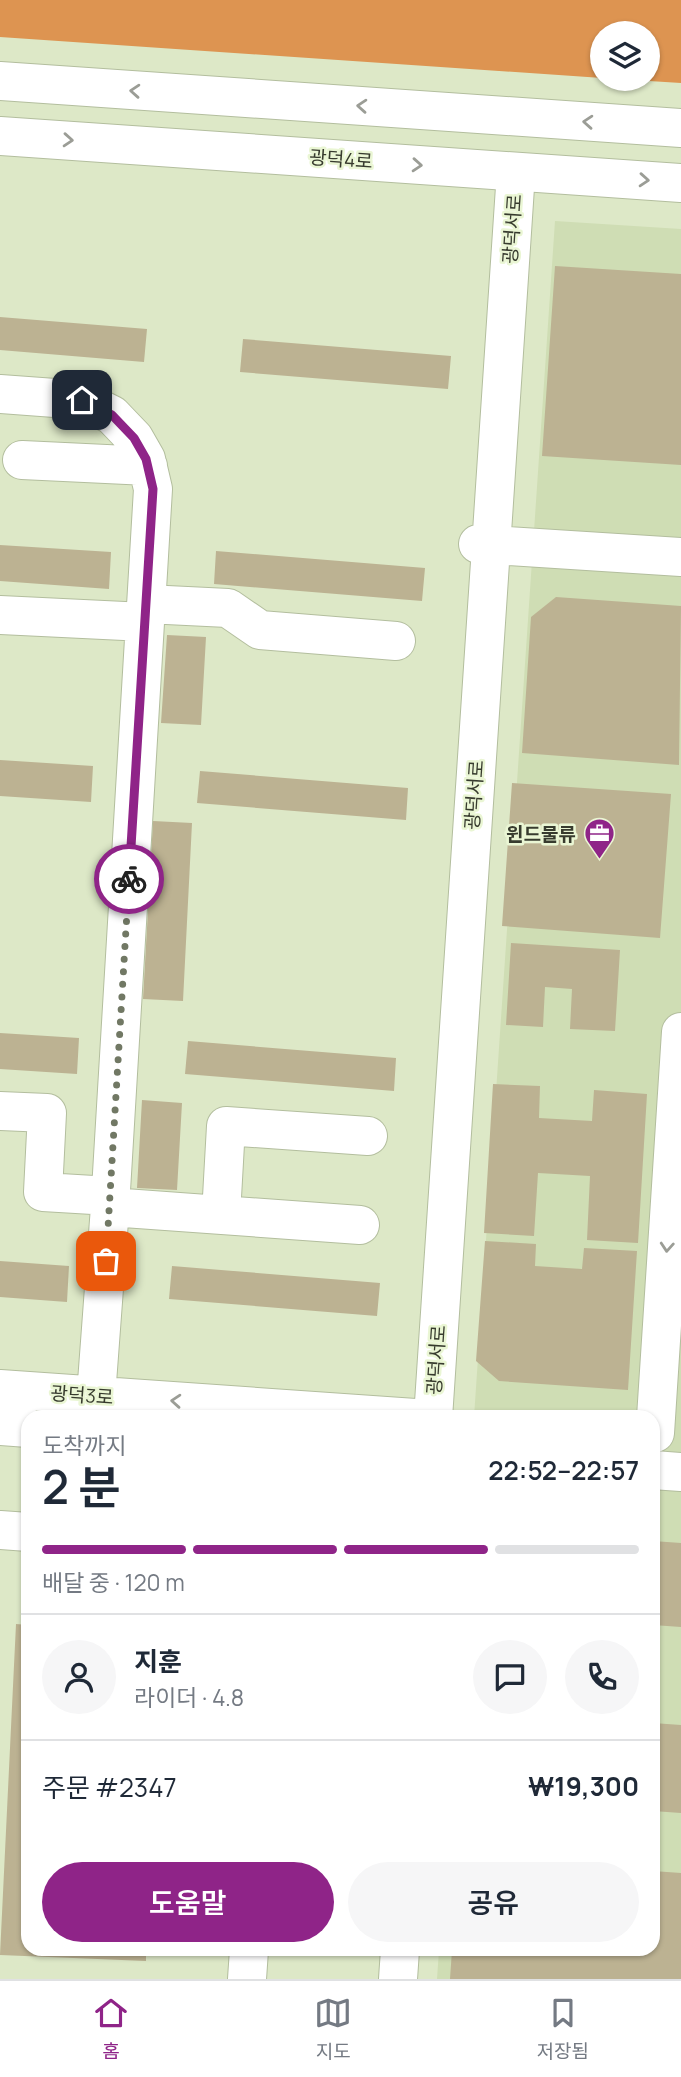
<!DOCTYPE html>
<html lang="ko">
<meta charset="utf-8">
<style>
body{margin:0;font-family:Manrope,"Noto Sans KR",sans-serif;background:#f6f6f7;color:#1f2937;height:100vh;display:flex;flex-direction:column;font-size:26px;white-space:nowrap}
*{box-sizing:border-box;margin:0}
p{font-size:23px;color:#747a83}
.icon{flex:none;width:38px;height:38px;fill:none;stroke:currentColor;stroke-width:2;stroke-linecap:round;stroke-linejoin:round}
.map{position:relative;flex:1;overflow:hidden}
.side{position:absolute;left:21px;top:1410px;width:639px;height:546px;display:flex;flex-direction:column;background:#fff;border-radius:21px;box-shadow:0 2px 5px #0004}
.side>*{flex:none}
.buttons{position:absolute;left:590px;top:21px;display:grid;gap:14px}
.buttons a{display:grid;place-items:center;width:70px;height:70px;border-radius:50%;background:#fff;box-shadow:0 2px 5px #0004;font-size:35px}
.pin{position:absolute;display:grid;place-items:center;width:60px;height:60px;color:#fff;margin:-30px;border-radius:14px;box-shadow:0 4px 10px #0006}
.courier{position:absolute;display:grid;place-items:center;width:70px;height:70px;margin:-35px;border:5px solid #8f2488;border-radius:50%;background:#fff;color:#222;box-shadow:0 2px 9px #0007}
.overview em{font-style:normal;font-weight:600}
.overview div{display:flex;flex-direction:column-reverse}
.overview{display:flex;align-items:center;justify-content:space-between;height:119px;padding:0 21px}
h1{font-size:46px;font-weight:600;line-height:52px}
.bar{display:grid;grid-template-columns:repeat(4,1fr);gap:10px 7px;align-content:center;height:84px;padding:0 21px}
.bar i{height:9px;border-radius:5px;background:#e0e1e3}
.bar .active{background:#8f2488}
.bar p{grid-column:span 4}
.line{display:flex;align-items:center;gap:18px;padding:0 21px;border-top:2px solid #e0e1e3}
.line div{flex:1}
.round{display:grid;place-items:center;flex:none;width:74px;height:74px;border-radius:37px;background:#f6f6f7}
.primary-button{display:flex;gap:14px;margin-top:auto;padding:14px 21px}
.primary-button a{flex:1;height:80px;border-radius:42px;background:#8f2488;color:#fff;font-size:28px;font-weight:600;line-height:80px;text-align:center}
.primary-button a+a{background:#f6f6f7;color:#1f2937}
.dock{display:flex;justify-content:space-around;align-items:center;height:98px;border-top:2px solid #e0e1e3;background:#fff;font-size:19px;color:#747a83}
.dock a{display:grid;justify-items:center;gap:4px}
.dock .active{color:#8f2488}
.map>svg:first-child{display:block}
</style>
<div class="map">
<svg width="681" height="1979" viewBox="0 0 681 1979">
<rect width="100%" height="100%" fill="#dde8c7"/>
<path fill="#cfddb4" d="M555,221L681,229V1979H437L439,1950H653V1418L474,1417Z"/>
<path fill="#dd9451" d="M0,0H681V83L617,79H648V33H602V78L0,37Z"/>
<path fill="#bcb292" d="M555,266L681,274V465L542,456Z
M0,317L147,329L144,362L0,350Z
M243,339L451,356L448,389L240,372Z
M0,545L111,552L109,589L0,581Z
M216,551L425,568L422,601L214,584Z
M556,597L681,606L679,765L522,753L531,617Z
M167,635L206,637L201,725L161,723Z
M0,760L93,766L91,802L0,796Z
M200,771L408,788L406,820L197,803Z
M512,783L671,794L660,938L502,926Z
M153,821L192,823L183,1001L143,999Z
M511,943L620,950L615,1031L570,1029L572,989L545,987L543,1027L506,1025Z
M0,1033L79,1038L77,1074L0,1069Z
M188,1041L396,1058L394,1091L185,1074Z
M493,1084L540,1086L539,1118L592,1121L594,1090L647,1094L638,1243L587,1240L590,1176L538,1173L534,1236L484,1233Z
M142,1100L182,1103L177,1190L137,1188Z
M485,1241L536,1244L535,1266L582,1269L584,1248L637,1251L628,1390L499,1381L476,1361Z
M0,1261L69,1266L67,1302L0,1297Z
M172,1266L380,1283L377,1316L169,1299Z
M653,1541L681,1543V1627L653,1625Z
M16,1624L28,1625V1950H146V1961L0,1955Z
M653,1723L681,1725V1813L653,1811Z
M653,1871L681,1873V1979H450L452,1950H653Z"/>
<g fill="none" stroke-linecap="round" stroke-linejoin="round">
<defs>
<path id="minor" d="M0,394L82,400L112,415L134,438L146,459L153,489L110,1207L96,1396
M22,460L148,466
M478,544L681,557
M146,604L228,608L260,630L396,641
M0,615L145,622
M0,1111L47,1113L43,1192L110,1196
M110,1207L360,1225
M221,1215L226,1126L368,1136
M0,1389L415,1418
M433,1418L516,172
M0,1426L28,1428
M655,1433L681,1032
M653,1470L681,1472
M0,1530L28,1532
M247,1979L249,1950
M398,1979L400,1950"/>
<path id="major" d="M0,81L681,128
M0,136L681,183"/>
</defs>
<use href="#minor" stroke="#b3be9e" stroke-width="40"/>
<use href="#major" stroke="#b3be9e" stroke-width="40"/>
<use href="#minor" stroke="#fff" stroke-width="38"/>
<use href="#major" stroke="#fff" stroke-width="38"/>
</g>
<defs><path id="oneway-chevron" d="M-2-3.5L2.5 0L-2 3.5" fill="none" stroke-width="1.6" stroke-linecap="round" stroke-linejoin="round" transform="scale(1.75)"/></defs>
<g stroke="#9b9d96">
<use href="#oneway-chevron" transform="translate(135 91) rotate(-176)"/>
<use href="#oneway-chevron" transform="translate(362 106) rotate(-176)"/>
<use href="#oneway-chevron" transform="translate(588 122) rotate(-176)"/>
<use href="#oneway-chevron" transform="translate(68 140) rotate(4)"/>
<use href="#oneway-chevron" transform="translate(417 165) rotate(4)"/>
<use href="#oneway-chevron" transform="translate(644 180) rotate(4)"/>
<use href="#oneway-chevron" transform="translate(667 1247) rotate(94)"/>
<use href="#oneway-chevron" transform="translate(176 1401) rotate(-176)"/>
</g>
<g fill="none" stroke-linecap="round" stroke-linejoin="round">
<path stroke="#717864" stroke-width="7" stroke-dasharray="0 12.6" d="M106,1261L129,879"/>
<path stroke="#8f2488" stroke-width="9" d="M82,400L112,415L134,438L146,459L153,489L129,879"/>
</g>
<defs>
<symbol id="office-pin" viewBox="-11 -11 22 30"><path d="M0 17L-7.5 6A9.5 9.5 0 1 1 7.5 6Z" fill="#8f2488" stroke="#eaf6d4"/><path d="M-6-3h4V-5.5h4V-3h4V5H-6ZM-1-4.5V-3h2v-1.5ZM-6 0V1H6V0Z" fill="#fff"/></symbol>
</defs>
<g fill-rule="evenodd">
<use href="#office-pin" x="582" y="816" width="35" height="47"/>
</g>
<g text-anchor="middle" stroke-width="5" stroke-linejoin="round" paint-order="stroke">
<g font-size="19" fill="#373b2e" stroke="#eaf6d4">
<text transform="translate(341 159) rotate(4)" y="7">광덕4로</text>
<text transform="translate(512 229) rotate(-86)" y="7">광덕서로</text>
<text transform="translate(474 795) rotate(-86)" y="7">광덕서로</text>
<text transform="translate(436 1360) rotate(-86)" y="7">광덕서로</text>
<text transform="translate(82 1395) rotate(4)" y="7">광덕3로</text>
</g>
<g font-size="19" font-weight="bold" fill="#373b2e" stroke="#eaf6d4" text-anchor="end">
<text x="576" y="841">윈드물류</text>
</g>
</g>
</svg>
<div class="buttons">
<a><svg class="icon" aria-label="layers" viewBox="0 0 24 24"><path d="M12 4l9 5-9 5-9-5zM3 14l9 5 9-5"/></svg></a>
</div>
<div class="pin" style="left:106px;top:1261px;background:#ea580c"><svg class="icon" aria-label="bag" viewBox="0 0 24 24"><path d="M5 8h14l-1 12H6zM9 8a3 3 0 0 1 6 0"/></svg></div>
<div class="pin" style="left:82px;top:400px;background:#1f2937"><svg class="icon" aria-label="home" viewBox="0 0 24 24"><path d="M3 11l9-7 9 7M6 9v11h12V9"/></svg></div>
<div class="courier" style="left:129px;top:879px"><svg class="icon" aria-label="bike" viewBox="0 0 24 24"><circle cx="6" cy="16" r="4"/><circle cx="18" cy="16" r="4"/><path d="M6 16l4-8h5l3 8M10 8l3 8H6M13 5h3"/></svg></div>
<section class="side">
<div class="overview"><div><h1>2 분</h1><p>도착까지</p></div><em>22:52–22:57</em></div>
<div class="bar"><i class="active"></i><i class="active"></i><i class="active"></i><i></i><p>배달 중 · 120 m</p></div>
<div class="line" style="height:126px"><a class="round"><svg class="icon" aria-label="person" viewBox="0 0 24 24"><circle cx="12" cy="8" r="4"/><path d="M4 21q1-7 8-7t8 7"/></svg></a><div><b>지훈</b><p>라이더 · 4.8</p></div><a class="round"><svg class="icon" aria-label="chat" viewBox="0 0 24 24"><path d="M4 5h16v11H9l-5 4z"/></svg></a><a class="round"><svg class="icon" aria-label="phone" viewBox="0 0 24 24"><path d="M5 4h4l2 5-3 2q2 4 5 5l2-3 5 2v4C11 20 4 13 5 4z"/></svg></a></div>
<div class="line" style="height:91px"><div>주문 #2347</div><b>₩19,300</b></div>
<div class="primary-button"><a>도움말</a><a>공유</a></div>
</section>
</div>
<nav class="dock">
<a class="active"><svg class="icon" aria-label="home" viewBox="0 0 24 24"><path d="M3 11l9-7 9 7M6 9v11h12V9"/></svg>홈</a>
<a><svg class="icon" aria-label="map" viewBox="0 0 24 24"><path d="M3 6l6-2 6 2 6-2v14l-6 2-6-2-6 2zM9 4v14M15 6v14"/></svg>지도</a>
<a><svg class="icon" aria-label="saved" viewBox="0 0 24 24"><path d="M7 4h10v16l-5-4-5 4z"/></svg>저장됨</a>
</nav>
